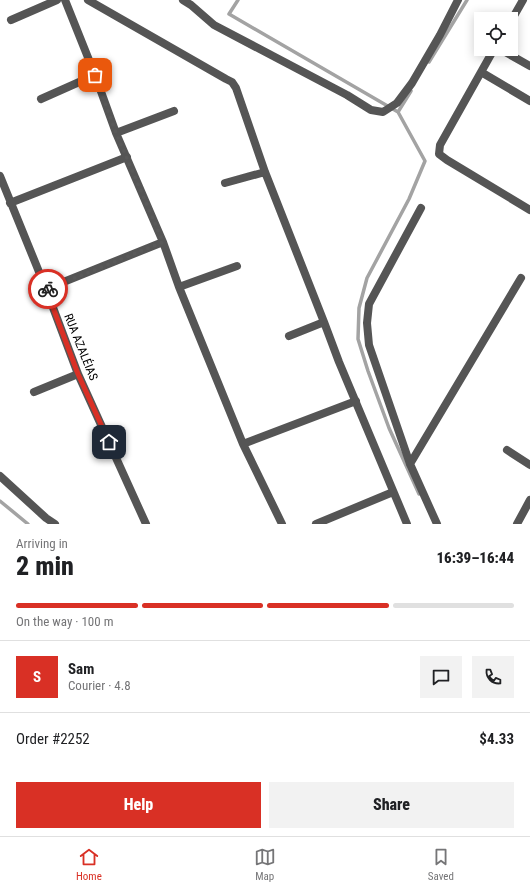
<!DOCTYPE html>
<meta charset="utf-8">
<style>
body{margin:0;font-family:"Roboto Condensed",sans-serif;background:#f2f2f2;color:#202124;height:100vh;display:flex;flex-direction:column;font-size:15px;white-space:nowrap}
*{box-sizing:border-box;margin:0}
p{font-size:13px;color:#757577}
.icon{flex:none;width:22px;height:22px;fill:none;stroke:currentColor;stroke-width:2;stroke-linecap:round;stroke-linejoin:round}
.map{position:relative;height:524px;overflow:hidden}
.sheet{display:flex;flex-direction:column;background:#fff;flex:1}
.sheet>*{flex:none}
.buttons{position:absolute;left:474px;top:12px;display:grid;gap:8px}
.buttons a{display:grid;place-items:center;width:44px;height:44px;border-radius:0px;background:#fff;box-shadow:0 2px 10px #0003;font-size:20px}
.pin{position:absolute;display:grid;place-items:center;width:34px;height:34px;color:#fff;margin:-17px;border-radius:8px;box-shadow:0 2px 6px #0006}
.courier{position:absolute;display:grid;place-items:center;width:40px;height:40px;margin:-20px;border:3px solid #d93025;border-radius:50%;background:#fff;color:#222;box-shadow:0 1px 5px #0007}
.overview em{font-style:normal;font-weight:800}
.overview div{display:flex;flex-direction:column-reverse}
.overview{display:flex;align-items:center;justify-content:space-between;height:68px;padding:0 16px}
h1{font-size:26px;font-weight:800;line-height:30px}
.bar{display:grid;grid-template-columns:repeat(4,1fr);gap:6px 4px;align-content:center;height:48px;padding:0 16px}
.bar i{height:5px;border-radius:3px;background:#e0e0e0}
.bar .on{background:#d93025}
.bar p{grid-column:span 4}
.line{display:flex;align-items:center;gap:10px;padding:0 16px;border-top:1px solid #e0e0e0}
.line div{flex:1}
.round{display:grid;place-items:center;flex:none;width:42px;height:42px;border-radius:0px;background:#f2f2f2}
.action{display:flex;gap:8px;margin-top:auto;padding:8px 16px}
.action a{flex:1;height:46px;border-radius:0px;background:#d93025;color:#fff;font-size:16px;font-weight:800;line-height:46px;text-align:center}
.action a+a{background:#f2f2f2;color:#202124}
.menu{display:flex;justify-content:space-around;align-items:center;height:56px;border-top:1px solid #e0e0e0;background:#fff;font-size:11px;color:#757577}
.menu a{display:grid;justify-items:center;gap:2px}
.menu .on{color:#d93025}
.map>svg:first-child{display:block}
</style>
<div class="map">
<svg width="530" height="524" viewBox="0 0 530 524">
<rect width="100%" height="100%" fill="#fff"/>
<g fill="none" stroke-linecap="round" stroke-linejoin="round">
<path stroke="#a3a3a3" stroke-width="3.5" d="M238,0L229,14L398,112L425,161L409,199L367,278L359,308L358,339L368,371L389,428L419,494
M429,62L467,0
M398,112L411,91
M0,501L28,524"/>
<path stroke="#555" stroke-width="8" d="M65,0L95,75L116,133L163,242L179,287L243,444L282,524
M88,0L226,79L232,82L236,88L265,172L324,322L339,362L407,524
M183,0L191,5L214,25L347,95L371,110L383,112L397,103L412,83L440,35L458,0
M11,20L57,0
M511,21L523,0
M494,49L440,145L439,154L447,160L530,210
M500,49L530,66
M481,72L530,101
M41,99L95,75
M116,133L174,111
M0,176L46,289L78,374L146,524
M225,183L265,172
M10,203L127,157
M421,208L369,304L367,323L369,345L410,464L437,524
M179,287L237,266
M46,289L163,242
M289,336L324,322
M34,392L78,374
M243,444L356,401
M507,450L530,465
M410,464L521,278
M0,476L46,518L55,524
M316,524L393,492
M517,524L530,500"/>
</g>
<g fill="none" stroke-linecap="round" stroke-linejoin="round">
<path stroke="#595959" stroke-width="4" stroke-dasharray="0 7.2" d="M48,289L163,242L116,133L95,75"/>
<path stroke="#d93025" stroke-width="5" d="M48,289H46L78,374L109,442"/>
</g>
<g text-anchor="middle" stroke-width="3" stroke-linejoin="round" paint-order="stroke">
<g font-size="12" fill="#000" stroke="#fff">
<text transform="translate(81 347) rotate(68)" y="4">RUA AZALÉIAS</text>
</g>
</g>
</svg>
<div class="buttons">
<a><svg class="icon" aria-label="locate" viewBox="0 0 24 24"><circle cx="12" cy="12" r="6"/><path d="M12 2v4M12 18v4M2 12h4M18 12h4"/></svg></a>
</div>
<div class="pin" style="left:95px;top:75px;background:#ea580c"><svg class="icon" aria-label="bag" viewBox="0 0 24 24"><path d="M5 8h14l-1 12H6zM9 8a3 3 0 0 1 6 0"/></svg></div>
<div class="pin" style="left:109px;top:442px;background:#1f2937"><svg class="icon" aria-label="home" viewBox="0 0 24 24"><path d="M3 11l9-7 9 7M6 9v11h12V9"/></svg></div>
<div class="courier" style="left:48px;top:289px"><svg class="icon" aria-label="bike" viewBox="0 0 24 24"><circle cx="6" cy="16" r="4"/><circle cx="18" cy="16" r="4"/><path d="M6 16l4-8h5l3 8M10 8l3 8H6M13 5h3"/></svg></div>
</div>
<section class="sheet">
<div class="overview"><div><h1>2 min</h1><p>Arriving in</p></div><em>16:39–16:44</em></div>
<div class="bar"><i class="on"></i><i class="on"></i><i class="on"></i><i></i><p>On the way · 100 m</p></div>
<div class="line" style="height:72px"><b class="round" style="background:#d93025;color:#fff">S</b><div><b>Sam</b><p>Courier · 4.8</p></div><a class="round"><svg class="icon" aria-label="chat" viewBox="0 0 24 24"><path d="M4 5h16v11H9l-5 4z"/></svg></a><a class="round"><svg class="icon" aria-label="phone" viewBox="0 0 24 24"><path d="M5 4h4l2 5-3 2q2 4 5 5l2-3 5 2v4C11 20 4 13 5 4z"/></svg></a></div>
<div class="line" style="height:52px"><div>Order #2252</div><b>$4.33</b></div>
<div class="action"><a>Help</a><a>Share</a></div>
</section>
<nav class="menu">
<a class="on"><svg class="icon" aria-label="home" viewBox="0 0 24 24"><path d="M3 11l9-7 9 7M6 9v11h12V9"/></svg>Home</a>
<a><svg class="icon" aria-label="map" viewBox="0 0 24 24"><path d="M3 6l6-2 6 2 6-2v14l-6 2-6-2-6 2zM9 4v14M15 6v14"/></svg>Map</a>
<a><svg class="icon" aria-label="saved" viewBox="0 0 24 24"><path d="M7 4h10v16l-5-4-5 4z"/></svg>Saved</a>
</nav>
